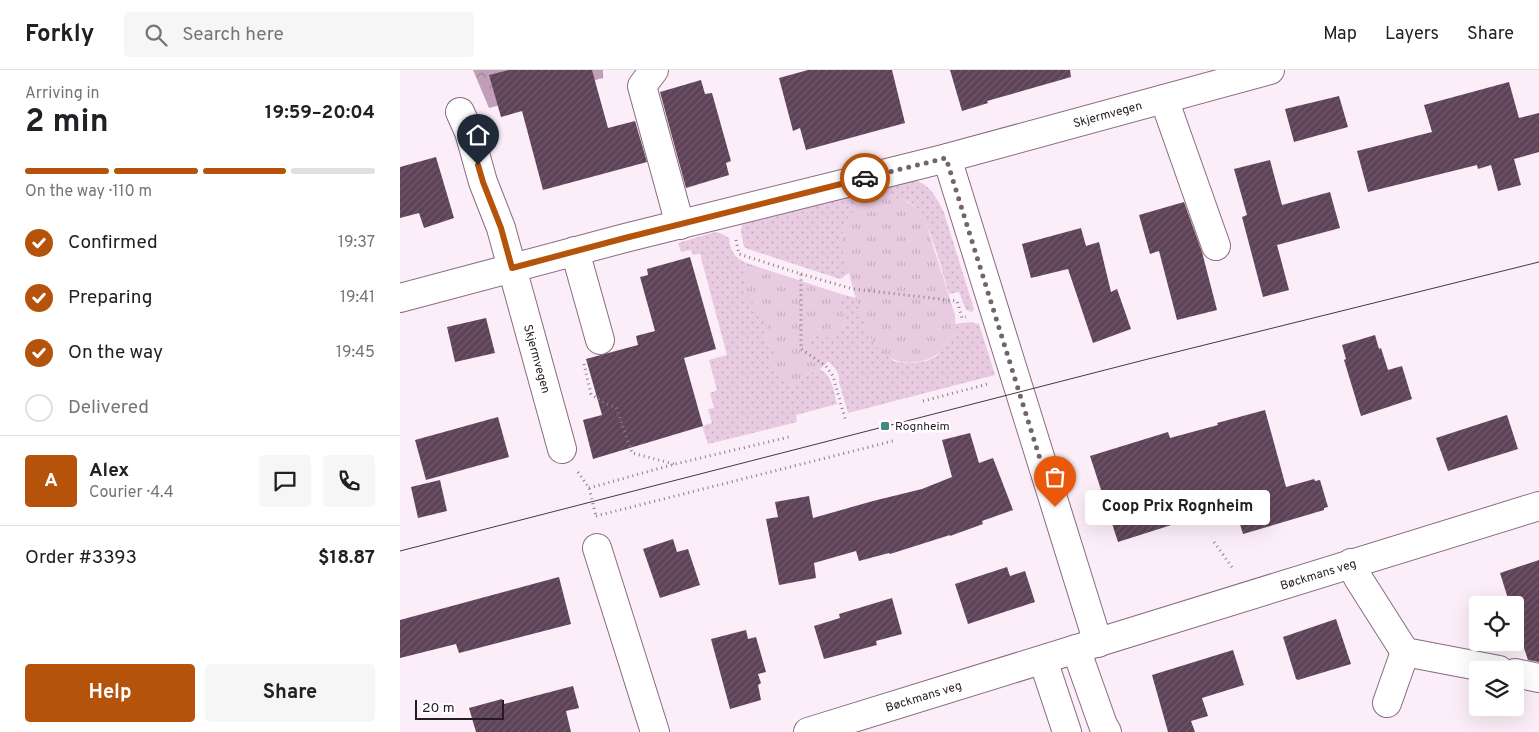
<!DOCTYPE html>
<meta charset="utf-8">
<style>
body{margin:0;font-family:Overpass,sans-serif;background:#f6f6f6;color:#202124;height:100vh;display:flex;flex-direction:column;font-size:19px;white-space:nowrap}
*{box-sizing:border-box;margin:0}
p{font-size:16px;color:#757577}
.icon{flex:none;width:28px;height:28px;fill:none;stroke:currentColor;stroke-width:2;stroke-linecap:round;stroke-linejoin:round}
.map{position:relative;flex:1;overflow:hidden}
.panel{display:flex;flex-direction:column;background:#fff;width:400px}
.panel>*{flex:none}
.controls{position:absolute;left:1069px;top:526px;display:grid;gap:10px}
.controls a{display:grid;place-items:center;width:55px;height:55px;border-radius:5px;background:#fff;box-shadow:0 5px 20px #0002;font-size:25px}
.scale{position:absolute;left:15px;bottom:12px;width:89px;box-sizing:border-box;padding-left:5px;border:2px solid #261a23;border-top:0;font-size:14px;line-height:18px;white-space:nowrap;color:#261a23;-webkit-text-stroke:4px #fff;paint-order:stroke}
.pin{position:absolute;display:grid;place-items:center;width:42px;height:42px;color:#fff;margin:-51px -21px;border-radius:50% 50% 50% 0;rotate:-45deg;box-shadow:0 0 5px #0007}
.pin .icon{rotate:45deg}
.courier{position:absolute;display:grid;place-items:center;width:50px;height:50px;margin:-25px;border:4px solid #b45309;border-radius:50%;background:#fff;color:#222;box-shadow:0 1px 6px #0007}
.bubble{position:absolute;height:35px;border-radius:5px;background:#fff;box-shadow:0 5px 20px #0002;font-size:16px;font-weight:700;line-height:35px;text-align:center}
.overview em{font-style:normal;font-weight:700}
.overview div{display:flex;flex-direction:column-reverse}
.overview{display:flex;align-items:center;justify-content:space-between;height:85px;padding:0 25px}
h1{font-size:32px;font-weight:700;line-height:38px}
.bar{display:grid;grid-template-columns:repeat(4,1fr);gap:8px 5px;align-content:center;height:60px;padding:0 25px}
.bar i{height:6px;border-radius:4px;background:#e0e0e0}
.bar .active{background:#b45309}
.bar p{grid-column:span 4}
.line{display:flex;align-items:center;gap:12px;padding:0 25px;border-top:1px solid #e0e0e0}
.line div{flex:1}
.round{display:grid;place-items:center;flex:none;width:52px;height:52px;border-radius:5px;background:#f6f6f6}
ol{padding:0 25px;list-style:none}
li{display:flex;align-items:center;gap:15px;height:55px}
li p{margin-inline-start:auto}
li .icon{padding:5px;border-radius:50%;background:#b45309;color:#fff;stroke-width:4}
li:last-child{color:#757577}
li i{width:28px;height:28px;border:2px solid #e0e0e0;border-radius:50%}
.cta{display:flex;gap:10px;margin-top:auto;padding:10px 25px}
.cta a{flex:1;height:58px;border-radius:5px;background:#b45309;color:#fff;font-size:20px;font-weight:700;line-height:58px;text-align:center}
.cta a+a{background:#f6f6f6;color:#202124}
header{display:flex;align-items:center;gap:30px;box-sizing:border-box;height:70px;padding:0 25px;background:#fff;border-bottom:1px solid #e0e0e0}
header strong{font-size:24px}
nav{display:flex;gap:28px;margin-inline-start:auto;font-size:18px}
.search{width:350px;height:45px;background:#f6f6f6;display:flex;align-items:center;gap:12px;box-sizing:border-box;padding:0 18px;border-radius:5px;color:#757577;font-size:19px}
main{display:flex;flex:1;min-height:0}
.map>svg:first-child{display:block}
</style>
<header>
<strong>Forkly</strong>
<div class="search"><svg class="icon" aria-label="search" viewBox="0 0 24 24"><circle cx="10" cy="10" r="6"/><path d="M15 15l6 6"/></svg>Search here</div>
<nav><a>Map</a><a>Layers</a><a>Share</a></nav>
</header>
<main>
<section class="panel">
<div class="overview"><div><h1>2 min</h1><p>Arriving in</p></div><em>19:59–20:04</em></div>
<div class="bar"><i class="active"></i><i class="active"></i><i class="active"></i><i></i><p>On the way · 110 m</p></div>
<ol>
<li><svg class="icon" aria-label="check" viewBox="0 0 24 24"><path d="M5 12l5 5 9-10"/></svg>Confirmed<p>19:37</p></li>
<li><svg class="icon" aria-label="check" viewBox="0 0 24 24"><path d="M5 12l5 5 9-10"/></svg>Preparing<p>19:41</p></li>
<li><svg class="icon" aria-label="check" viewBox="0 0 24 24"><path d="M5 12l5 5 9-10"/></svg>On the way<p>19:45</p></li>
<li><i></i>Delivered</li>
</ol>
<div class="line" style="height:90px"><b class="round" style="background:#b45309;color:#fff">A</b><div><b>Alex</b><p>Courier · 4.4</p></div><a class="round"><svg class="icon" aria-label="chat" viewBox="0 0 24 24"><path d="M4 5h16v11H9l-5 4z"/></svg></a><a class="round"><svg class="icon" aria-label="phone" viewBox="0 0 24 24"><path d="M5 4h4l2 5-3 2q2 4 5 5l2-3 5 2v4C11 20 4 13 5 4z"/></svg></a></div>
<div class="line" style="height:65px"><div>Order #3393</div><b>$18.87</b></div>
<div class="cta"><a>Help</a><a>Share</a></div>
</section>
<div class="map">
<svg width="1139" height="662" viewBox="0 0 1139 662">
<defs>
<pattern id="grass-dots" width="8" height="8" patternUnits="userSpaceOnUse" patternTransform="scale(1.25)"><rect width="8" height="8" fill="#e8cbe0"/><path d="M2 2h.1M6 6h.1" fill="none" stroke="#c7aec0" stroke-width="1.8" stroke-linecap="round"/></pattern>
<pattern id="forest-crowns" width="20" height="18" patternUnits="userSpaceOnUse" patternTransform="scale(1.25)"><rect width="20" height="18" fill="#c29fb9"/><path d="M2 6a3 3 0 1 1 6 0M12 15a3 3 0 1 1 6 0" fill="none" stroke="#9d8196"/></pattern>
<pattern id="park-tufts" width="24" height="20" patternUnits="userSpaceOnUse" patternTransform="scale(1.25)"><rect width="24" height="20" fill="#e8cbe0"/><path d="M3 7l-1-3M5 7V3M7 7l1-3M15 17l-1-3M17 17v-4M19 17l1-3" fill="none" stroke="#c7aec0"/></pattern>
<pattern id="building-hatch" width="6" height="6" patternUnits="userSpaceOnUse" patternTransform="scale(1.25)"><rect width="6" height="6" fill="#5e4257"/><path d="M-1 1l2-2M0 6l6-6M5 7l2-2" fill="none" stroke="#715a6b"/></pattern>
</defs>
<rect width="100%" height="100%" fill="#fbeef8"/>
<path fill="url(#grass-dots)" d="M509,109C528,111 537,127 544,143L574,239L572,242L566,240L559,222L549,224C543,205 529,148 515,136C512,133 506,131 501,130C476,121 449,136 443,162C440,176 446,190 449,203L440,209L348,179L344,177L341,161L342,154Z
M315,162L320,163L329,168C330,181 335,188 346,193L342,208L346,210L353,230L368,249L366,275L376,277L378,300L391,316L405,305L420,299C432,306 434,321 437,334L396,345L397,352L308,374L302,356L312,353L308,339L314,338L310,323L317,320L309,290L327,285L300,184L293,185L291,180L281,182L278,173Z
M441,224L456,228L475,274L494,291L504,293H514L526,291L537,286L555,259V254L570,252L579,254L595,305L448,343L439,312C442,295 414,284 406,271L407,268L414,263L443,258C446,249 445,242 440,234Z"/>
<path fill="url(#forest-crowns)" d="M73,0H203V8L89,38Z"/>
<path fill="url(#park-tufts)" d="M487,126C501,129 513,132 523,144L555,245C555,250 556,256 555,260C546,291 504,304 481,281C463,263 455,224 448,200C446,192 442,182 442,174C441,164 446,150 453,142C461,131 474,129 487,126Z
M346,193L441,224L440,234C447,244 446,253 440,263C431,269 423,269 414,263L407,268L406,271L410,276L429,291L420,299L405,305L391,316L378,305V300L367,296L376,277L366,275L367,249L350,241L353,231L345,227L346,210L342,208Z"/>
<path fill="url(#building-hatch)" d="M109,0H192L208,58L235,51L247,92L143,120L122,41L101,47L89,5Z
M408,0H492L505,53L406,80L400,58L393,61L379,8Z
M550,0H670L671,7L587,31L588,33L562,41Z
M301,10L305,24L312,23L331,91L326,93L329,105L286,118L260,22Z
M1109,12L1119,48L1139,43V82L1114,89L1121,115L1098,121L1091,95L1078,99L1077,95L968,122L957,81L1032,62L1024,35Z
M939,26L948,57L894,72L885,39Z
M36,87L54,148L24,158L19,143L0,148V97Z
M870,90L882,135L930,122L940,158L877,175L889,220L863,227L842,147L847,145L834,99Z
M784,132L802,182L817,240L777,250L759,181L750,184L739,145Z
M681,158L686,176L699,172L711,222L717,219L731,259L693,273L668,199L631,208L622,174Z
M290,187L316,279L284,288L303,356L193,389L183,350L202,345L186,289L238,275L236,266L255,261L240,207L248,205L247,199Z
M86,248L95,283L55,292L47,257Z
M975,265L979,279L981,278L988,300L1002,296L1012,329L961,346L944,290L946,289L942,275Z
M865,340L886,417L914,409L915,411L920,410L928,437L924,438V440L843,464L834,435L718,472L690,386L768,362L770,368L818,355L817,353Z
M1107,345L1118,379L1048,401L1036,368Z
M98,347L109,387L26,410L15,370Z
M570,363L579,393L593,388L613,440L582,451L583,454L550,466V465L490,484L489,483L459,491L456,481L414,493L416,508L379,515L366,449L378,447L375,432L409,426L413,448L473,431L522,419L552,407L542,370Z
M40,410L47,441L18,448L11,417Z
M273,469L277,482L288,479L300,515L260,528L243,479Z
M1139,490V592L1128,590L1115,551V535H1110L1100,503Z
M607,497L610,506L625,501L635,532L568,554L555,514Z
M159,507L171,554L59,583L56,574L0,588V550Z
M492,528L502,564L476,571L477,575L424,589L414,556L440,548L439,544Z
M936,549L951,594L898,610L896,609L883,567Z
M346,560L348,569L356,567L366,602L358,604L361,613L358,615L361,630L330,639L311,569Z
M833,580L844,615L802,628L808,646L791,651L795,662H768L752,605Z
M173,616L179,638L166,641L171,662H76L69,638L102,629L104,634Z"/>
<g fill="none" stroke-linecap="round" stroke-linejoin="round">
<defs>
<g id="minor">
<path d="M254,0L242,16L280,155"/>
<path d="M764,29L816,176"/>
<path id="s1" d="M60,42L69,62L83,112L101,158L162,379"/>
<path d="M547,88L698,573"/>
<path d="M175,181L200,270"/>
<path id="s2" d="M0,228L225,168L547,88L870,0"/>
<path d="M197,478L255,662"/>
<path d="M951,493L958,508L1005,582L1099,600"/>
<path d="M676,579L703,655L707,662"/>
<path d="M643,590L667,662"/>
<path d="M1115,603L1139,608"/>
<path d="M987,633L1005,582"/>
</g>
<g id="major">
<path id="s3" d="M408,662L1139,436"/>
</g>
</defs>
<use href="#minor" stroke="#896b81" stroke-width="30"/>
<use href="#major" stroke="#896b81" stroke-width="30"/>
<path stroke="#8a7e87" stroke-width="3" stroke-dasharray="1 4" stroke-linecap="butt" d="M336,170L339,184L401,204V279L426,296L433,306L446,352
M401,204L453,219L557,231L562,248L566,247
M184,294L191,324L206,334L216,337L232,383L274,394
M523,331L588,314
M178,402L189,418L196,446
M189,418L275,394L389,367
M196,446L493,371
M814,472L834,500"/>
<use href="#minor" stroke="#fff" stroke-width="28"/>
<use href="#major" stroke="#fff" stroke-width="28"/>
<path stroke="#443841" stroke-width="1" d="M0,481L748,289L1139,192"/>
</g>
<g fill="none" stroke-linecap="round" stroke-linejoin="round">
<path stroke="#71646e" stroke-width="5" stroke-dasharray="0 9" d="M465,108L546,88L655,437"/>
<path stroke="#b45309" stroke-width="6" d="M78,95L83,112L101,158L112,198L225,168L465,108"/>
</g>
<rect fill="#448a82" stroke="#fff" stroke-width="2" x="480" y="351" width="10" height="10" rx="2.5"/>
<g text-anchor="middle" stroke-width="5" stroke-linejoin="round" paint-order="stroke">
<g font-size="12" fill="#261a23" stroke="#fff">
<text dy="4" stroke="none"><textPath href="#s2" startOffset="731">Skjermvegen</textPath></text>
<text dy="4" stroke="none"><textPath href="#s1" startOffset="259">Skjermvegen</textPath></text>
<text dy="4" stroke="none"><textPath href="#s3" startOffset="534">Bøckmans veg</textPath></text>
<text dy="4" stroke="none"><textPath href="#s3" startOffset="121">Bøckmans veg</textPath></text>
</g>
<g font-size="12" fill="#261a23" stroke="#fff" text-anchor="start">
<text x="495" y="360">Rognheim</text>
</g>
</g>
</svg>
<div class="controls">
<a><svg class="icon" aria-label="locate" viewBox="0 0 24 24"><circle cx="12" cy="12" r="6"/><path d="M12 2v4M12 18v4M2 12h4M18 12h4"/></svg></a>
<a><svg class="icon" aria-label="layers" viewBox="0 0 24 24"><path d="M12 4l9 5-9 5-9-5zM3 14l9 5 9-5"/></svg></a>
</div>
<div class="scale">20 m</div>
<div class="pin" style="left:655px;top:437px;background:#ea580c"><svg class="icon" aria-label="bag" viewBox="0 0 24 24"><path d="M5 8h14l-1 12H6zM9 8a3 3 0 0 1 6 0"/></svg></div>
<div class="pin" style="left:78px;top:95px;background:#1f2937"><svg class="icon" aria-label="home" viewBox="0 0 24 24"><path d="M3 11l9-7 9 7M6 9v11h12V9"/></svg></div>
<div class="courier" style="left:465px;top:108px"><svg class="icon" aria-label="car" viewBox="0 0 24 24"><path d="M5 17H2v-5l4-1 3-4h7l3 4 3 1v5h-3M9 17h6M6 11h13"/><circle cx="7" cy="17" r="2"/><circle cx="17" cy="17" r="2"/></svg></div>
<div class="bubble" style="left:685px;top:420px;width:185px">Coop Prix Rognheim</div>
</div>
</main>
